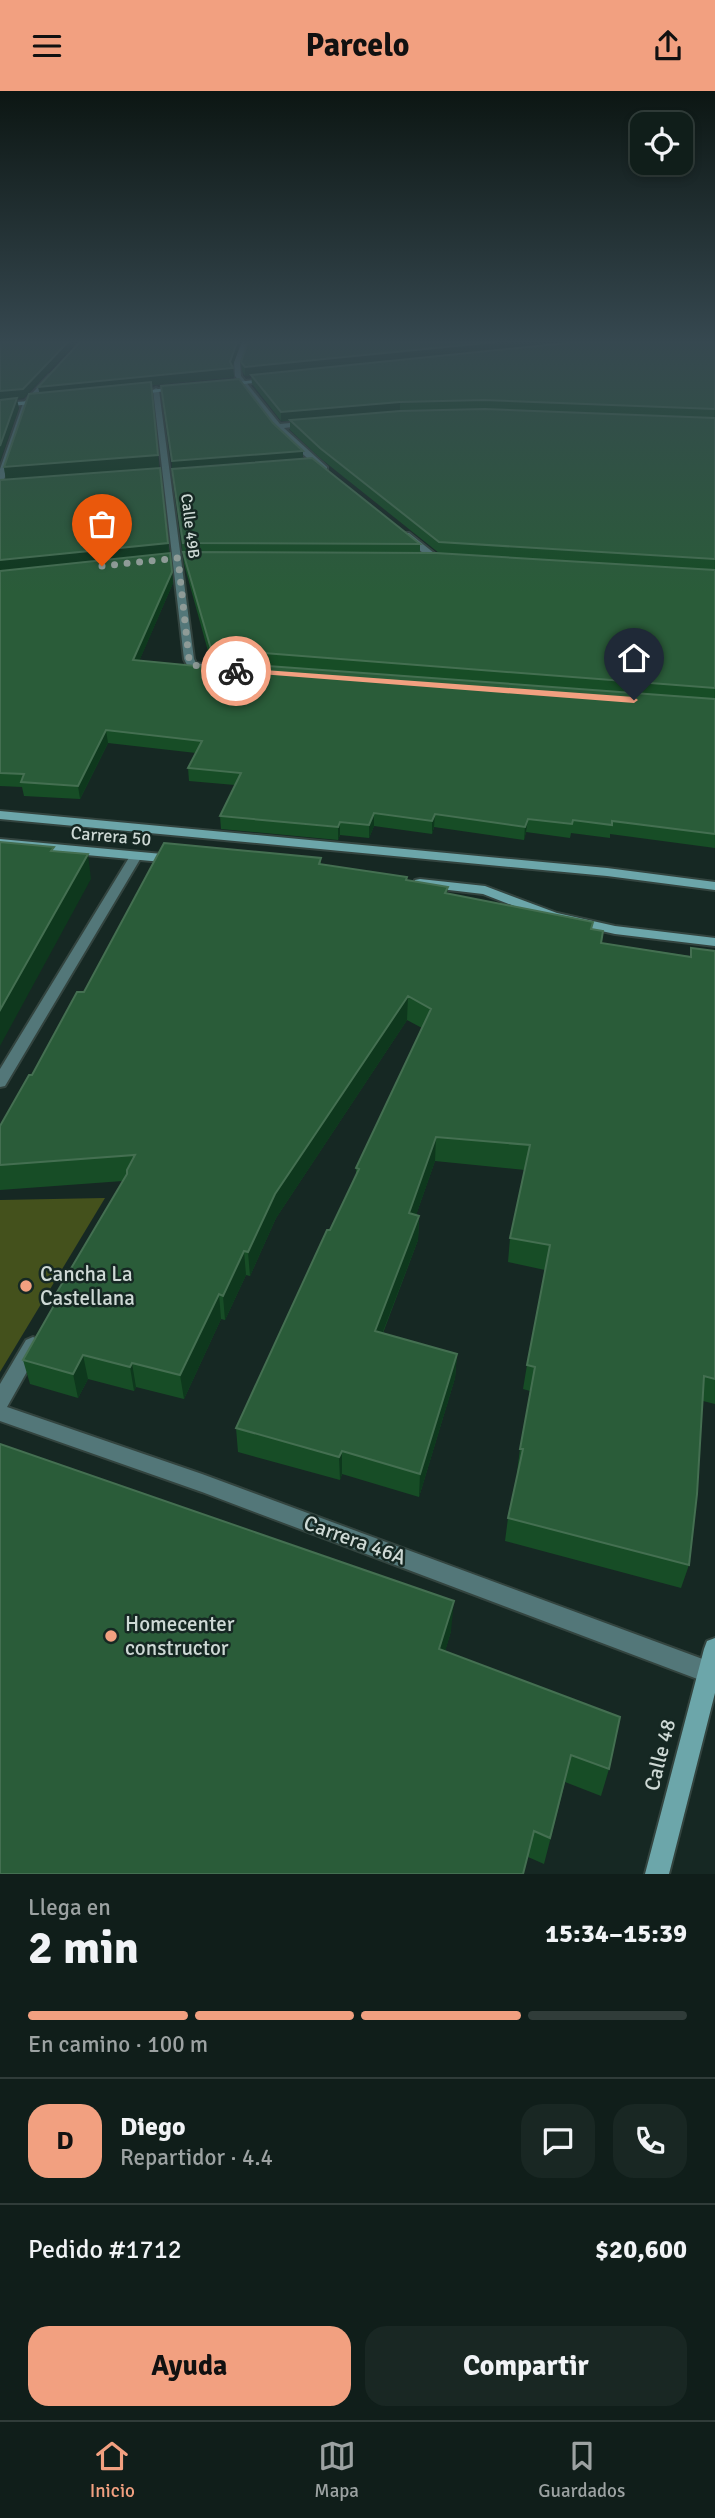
<!DOCTYPE html>
<html lang="es">
<meta charset="utf-8">
<style>
body{margin:0;font-family:Signika,sans-serif;background:#192723;color:#f1f3f6;height:100vh;display:flex;flex-direction:column;font-size:26px;white-space:nowrap}
*{box-sizing:border-box;margin:0}
p{font-size:23px;color:#9ca2a2}
.icon{flex:none;width:38px;height:38px;fill:none;stroke:currentColor;stroke-width:2;stroke-linecap:round;stroke-linejoin:round}
.map{position:relative;height:1783px;overflow:hidden}
.panel{display:flex;flex-direction:column;background:#101e1a;flex:1}
.panel>*{flex:none}
.buttons{position:absolute;left:630px;top:21px;display:grid;gap:14px}
.buttons a{display:grid;place-items:center;width:63px;height:63px;border-radius:14px;background:#101e1a;box-shadow:0 4px 10px #0003,0 0 0 2px #303c39;font-size:35px}
.pin{position:absolute;display:grid;place-items:center;width:60px;height:60px;color:#fff;margin:-72px -30px;border-radius:50% 50% 50% 0;rotate:-45deg;box-shadow:0 0 7px #0007}
.pin .icon{rotate:45deg}
.courier{position:absolute;display:grid;place-items:center;width:70px;height:70px;margin:-35px;border:5px solid #f2a080;border-radius:50%;background:#fff;color:#222;box-shadow:0 2px 9px #0007}
.summary em{font-style:normal;font-weight:700}
.summary div{display:flex;flex-direction:column-reverse}
.summary{display:flex;align-items:center;justify-content:space-between;height:119px;padding:0 28px}
h1{font-size:46px;font-weight:700;line-height:52px}
.bar{display:grid;grid-template-columns:repeat(4,1fr);gap:10px 7px;align-content:center;height:84px;padding:0 28px}
.bar i{height:9px;border-radius:5px;background:#303c39}
.bar .on{background:#f2a080}
.bar p{grid-column:span 4}
.line{display:flex;align-items:center;gap:18px;padding:0 28px;border-top:2px solid #303c39}
.line div{flex:1}
.round{display:grid;place-items:center;flex:none;width:74px;height:74px;border-radius:21px;background:#192723}
.cta{display:flex;gap:14px;margin-top:auto;padding:14px 28px}
.cta a{flex:1;height:80px;border-radius:21px;background:#f2a080;color:#111;font-size:28px;font-weight:700;line-height:80px;text-align:center}
.cta a+a{background:#192723;color:#f1f3f6}
header{display:flex;justify-content:space-between;align-items:center;height:91px;padding:0 28px;background:#f2a080;color:#111;font-size:32px;font-weight:700}
.menu{display:flex;justify-content:space-around;align-items:center;height:98px;border-top:2px solid #303c39;background:#101e1a;font-size:19px;color:#9ca2a2}
.menu a{display:grid;justify-items:center;gap:4px}
.menu .on{color:#f2a080}
.map>svg:first-child{display:block}
</style>
<header><svg class="icon" aria-label="menu" viewBox="0 0 24 24"><path d="M4 6h16M4 12h16M4 18h16"/></svg>Parcelo<svg class="icon" aria-label="share" viewBox="0 0 24 24"><path d="M12 15V3M7 8l5-5 5 5M5 13v7h14v-7"/></svg></header>
<div class="map">
<svg width="715" height="1783" viewBox="0 0 715 1783">
<rect width="100%" height="100%" fill="#162823"/>
<path fill="#44511c" d="M105,1107L0,1281V1109Z"/>
<g fill="none" stroke-linecap="round" stroke-linejoin="round">
<defs>
<path id="street" d="M242,251H248L240,271L241,285L280,333L311,330L308,334L284,337L327,376V380H321L275,337L235,285L234,271Z
M49,284L54,285L29,313L4,389L0,391V378L23,312Z
M156,297L159,299L194,568L196,572L218,576L219,578L214,581L188,576L184,568L153,299Z
M403,442H409L439,466V470H433L403,446Z
M136,761L142,765L5,995L0,996V978L130,765Z
M33,1246L40,1249L42,1254L7,1316L202,1383L708,1570L715,1573V1589L708,1592L202,1401L0,1330V1293L26,1249Z"/>
<path id="secondary" d="M270,287L272,290L224,295L221,293Z
M180,295L182,298L134,304L131,302Z
M46,309L44,312L0,316V312Z
M0,720L607,777L715,791V799L607,785L0,728Z
M0,748L173,764L179,768L173,772L0,756Z
M420,788L485,795L557,822L615,835L715,847V855L615,843L548,828L483,803L415,795L414,792L415,789Z
M715,1547V1602L669,1783H645L704,1558L707,1550Z"/>
</defs>
<use href="#street" stroke="#33443f" stroke-width="4"/>
<use href="#secondary" stroke="#33443f" stroke-width="4"/>
<use href="#street" fill="#537779" fill-rule="evenodd"/>
<use href="#secondary" fill="#6ca6aa" fill-rule="evenodd"/>
</g>
<path fill="#174d26" d="M80,251H241L232,275L234,286L151,294L159,378L173,492L139,570L215,577V571L366,582L211,571L184,473L173,386L420,453V462H439L320,367L290,339V330H281L252,293L251,284L245,285L242,280L241,271L715,251V757L610,743V747L571,742L570,747L526,741L524,749L434,736L432,743L374,735L369,747L340,744L338,749L221,738L220,725L235,694L189,690L188,677L196,662L108,652L80,708L24,705L22,696L0,695V389H6L4,376L39,302Z
M321,767V774L407,786V789L448,796L447,803L592,838L603,840L602,852L690,865L691,857L715,860V1313L703,1310L689,1474L681,1497L505,1450L508,1427L518,1381H517L520,1358L530,1300L523,1298L527,1274L545,1179L508,1171L510,1147L525,1079L435,1070L416,1124L419,1125L418,1149L383,1242L457,1263L455,1287L419,1406L342,1383L340,1389L238,1361L236,1337L356,1085V1077L422,937L407,929L276,1127L250,1185L246,1184L225,1229L221,1228L184,1308L136,1296L134,1300L88,1288L78,1307L30,1293L23,1269L58,1207L57,1201L123,1090L0,1099V1035L84,901Z
M451,1540L445,1560L609,1678L601,1705L565,1691L544,1773L528,1766L0,1783Z"/>
<path fill="#0e381d" d="M68,251H77L24,307L17,308L19,317L0,370V300Z
M237,251H241L232,277H233L234,286L40,305L38,296L230,271Z
M496,251H583L245,285V276Z
M400,311V320L281,330V321Z
M303,360V367L172,377V370Z
M158,364L159,378L6,390L4,376Z
M168,452L169,463L0,480V469Z
M172,481L173,492L134,582L133,569Z
M106,639L108,652L80,708L78,695Z
M374,722V735L369,747V734Z
M435,723L434,736L432,743V730Z
M528,728L526,741L524,749L525,736Z
M340,731V744L338,749V736Z
M88,763L91,788L0,955V919Z
M408,905L407,929L276,1127L250,1185L248,1161L275,1103Z
M436,1046L435,1070L408,1147L409,1122Z
M419,1125L418,1149L374,1264L375,1240Z
M244,1160L246,1184L225,1229L223,1205Z
M219,1203L221,1228L184,1308L180,1284Z
M457,1263L455,1287L419,1406L420,1383Z
M83,1264L88,1288L78,1307L73,1283Z
M132,1272L136,1296L134,1300L130,1276Z
M342,1360V1383L340,1389L339,1366Z
M454,1510L451,1540L437,1588L439,1558Z"/>
<path fill="#2a5c39" stroke="#446f51" stroke-width="2" d="M0,251H68L23,298L0,300Z
M80,251H237L230,271L233,277L38,296Z
M248,251H496L245,276L241,271Z
M577,251H715V318L484,309L400,311L281,321L251,284Z
M239,288L273,332L303,360L172,370L161,295Z
M151,291L158,364L4,376L29,303Z
M17,307L0,355V309Z
M485,318L715,327V468L439,451L320,357L290,329L400,320Z
M312,367L420,453L183,452L172,378Z
M160,377L168,452L0,469V389Z
M183,461L436,462L715,479V597L211,558Z
M170,462L172,481L133,569L216,577L215,571L715,608V743L612,730V734L573,729L572,733L528,728L525,736L435,723L432,730L374,722L369,734L340,731L338,736L220,725L241,682L188,677L202,650L106,639L78,695L21,691L24,683L0,682V480Z
M0,751L54,756L51,760L88,763L0,919Z
M164,752L321,767L319,773L407,786L406,789L448,796L445,802L593,831L591,838L603,840L601,852L691,866V857L715,860V1288L704,1285L697,1403L689,1474L508,1427L523,1358H520L535,1276L527,1274L550,1154L510,1147L530,1054L436,1046L409,1122L419,1125L375,1240L457,1263L420,1383L342,1360L339,1366L236,1337L327,1139H330L359,1078L356,1077L431,918L408,905L275,1103L248,1161L244,1160L223,1205L219,1203L180,1284L132,1272L130,1276L83,1264L73,1283L23,1269L61,1202L57,1201L127,1083V1079L135,1064L0,1074V1035L29,984H32L77,901H84Z
M0,1353L454,1510L439,1558L620,1626L609,1678L571,1664L550,1747L534,1740L523,1783H0Z"/>
<linearGradient id="sky" x2="0" y2="1"><stop stop-color="#0c1613"/><stop offset="0.5" stop-color="#364850"/><stop offset="1" stop-color="#364850" stop-opacity="0"/></linearGradient>
<rect width="715" height="501" fill="url(#sky)"/>
<path fill="#f2a080" d="M236,577L634,606L638,609L634,612L233,581Z"/>
<g fill="none" stroke-linecap="round" stroke-linejoin="round">
<path stroke="#8e9b97" stroke-width="7" stroke-dasharray="0 12.6" d="M102,475L178,467L189,568L192,574L236,580"/>
</g>
<g fill="#f2a080" stroke="#162823" stroke-width="2.5">
<circle cx="26" cy="1195" r="7"/>
<circle cx="111" cy="1545" r="7"/>
</g>
<g text-anchor="middle" stroke-width="5" stroke-linejoin="round" paint-order="stroke">
<g font-size="16" fill="#ced9d5" stroke="#162823">
<text transform="translate(191 435) rotate(83)" y="6">Calle 49B</text>
</g>
<g font-size="18" fill="#ced9d5" stroke="#162823">
<text transform="translate(111 745) rotate(5)" y="6">Carrera 50</text>
</g>
<g font-size="21" fill="#ced9d5" stroke="#162823" text-anchor="start">
<text x="40" y="1190">Cancha La<tspan x="40" dy="24">Castellana</tspan></text>
<text x="125" y="1540">Homecenter<tspan x="125" dy="24">constructor</tspan></text>
</g>
<g font-size="21" fill="#ced9d5" stroke="#162823">
<text transform="translate(355 1449) rotate(20)" y="7">Carrera 46A</text>
<text transform="translate(660 1664) rotate(-76)" y="7">Calle 48</text>
</g>
</g>
</svg>
<div class="buttons">
<a><svg class="icon" aria-label="locate" viewBox="0 0 24 24"><circle cx="12" cy="12" r="6"/><path d="M12 2v4M12 18v4M2 12h4M18 12h4"/></svg></a>
</div>
<div class="pin" style="left:102px;top:475px;background:#ea580c"><svg class="icon" aria-label="bag" viewBox="0 0 24 24"><path d="M5 8h14l-1 12H6zM9 8a3 3 0 0 1 6 0"/></svg></div>
<div class="pin" style="left:634px;top:609px;background:#1f2937"><svg class="icon" aria-label="home" viewBox="0 0 24 24"><path d="M3 11l9-7 9 7M6 9v11h12V9"/></svg></div>
<div class="courier" style="left:236px;top:580px"><svg class="icon" aria-label="bike" viewBox="0 0 24 24"><circle cx="6" cy="16" r="4"/><circle cx="18" cy="16" r="4"/><path d="M6 16l4-8h5l3 8M10 8l3 8H6M13 5h3"/></svg></div>
</div>
<section class="panel">
<div class="summary"><div><h1>2 min</h1><p>Llega en</p></div><em>15:34–15:39</em></div>
<div class="bar"><i class="on"></i><i class="on"></i><i class="on"></i><i></i><p>En camino · 100 m</p></div>
<div class="line" style="height:126px"><b class="round" style="background:#f2a080;color:#111">D</b><div><b>Diego</b><p>Repartidor · 4.4</p></div><a class="round"><svg class="icon" aria-label="chat" viewBox="0 0 24 24"><path d="M4 5h16v11H9l-5 4z"/></svg></a><a class="round"><svg class="icon" aria-label="phone" viewBox="0 0 24 24"><path d="M5 4h4l2 5-3 2q2 4 5 5l2-3 5 2v4C11 20 4 13 5 4z"/></svg></a></div>
<div class="line" style="height:91px"><div>Pedido #1712</div><b>$20,600</b></div>
<div class="cta"><a>Ayuda</a><a>Compartir</a></div>
</section>
<nav class="menu">
<a class="on"><svg class="icon" aria-label="home" viewBox="0 0 24 24"><path d="M3 11l9-7 9 7M6 9v11h12V9"/></svg>Inicio</a>
<a><svg class="icon" aria-label="map" viewBox="0 0 24 24"><path d="M3 6l6-2 6 2 6-2v14l-6 2-6-2-6 2zM9 4v14M15 6v14"/></svg>Mapa</a>
<a><svg class="icon" aria-label="saved" viewBox="0 0 24 24"><path d="M7 4h10v16l-5-4-5 4z"/></svg>Guardados</a>
</nav>
